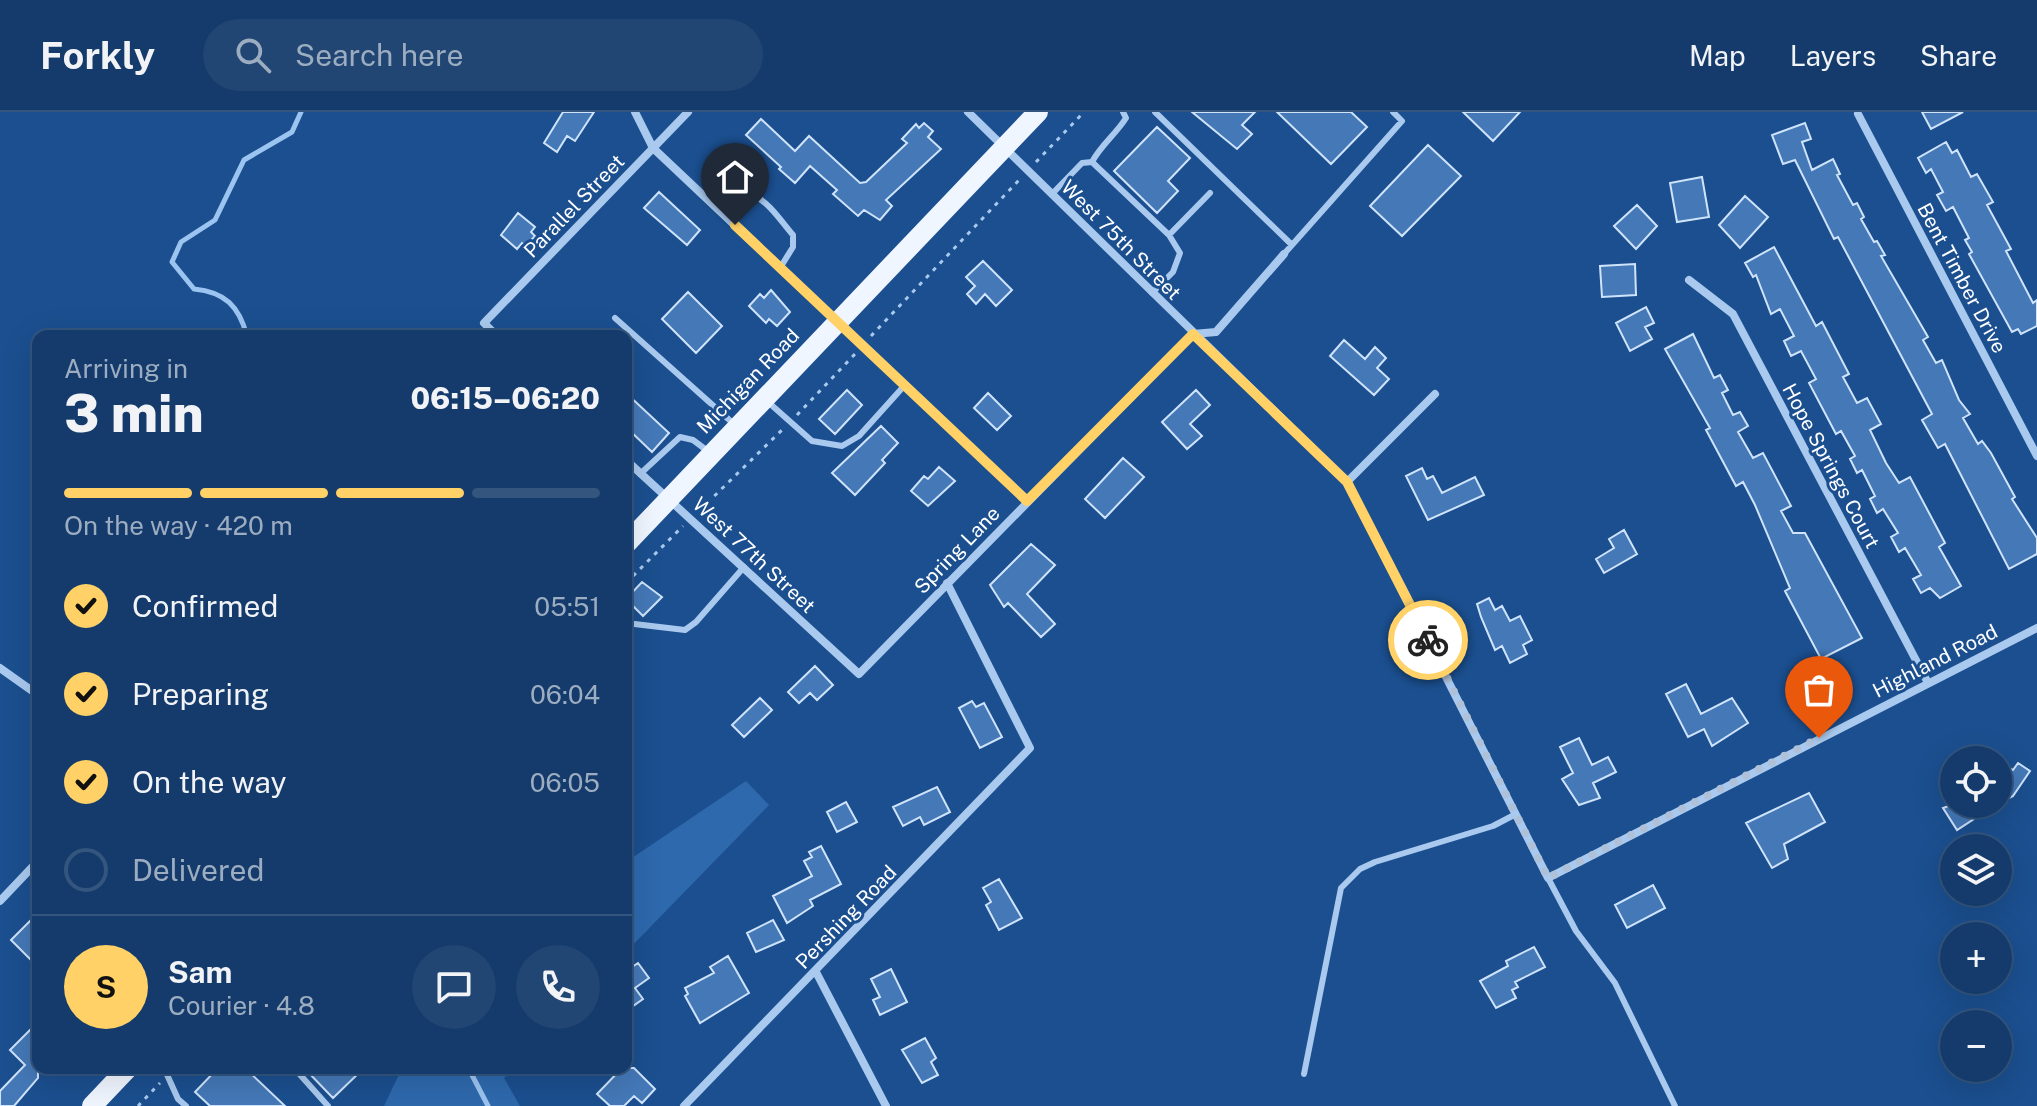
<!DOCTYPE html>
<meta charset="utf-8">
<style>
body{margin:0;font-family:"Public Sans",sans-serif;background:#214673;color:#f1f3f6;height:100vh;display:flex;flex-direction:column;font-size:30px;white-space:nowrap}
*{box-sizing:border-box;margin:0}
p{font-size:26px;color:#9dadc1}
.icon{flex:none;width:44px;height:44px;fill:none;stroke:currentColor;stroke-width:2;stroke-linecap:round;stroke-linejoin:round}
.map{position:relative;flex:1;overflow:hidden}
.side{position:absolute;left:32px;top:218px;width:600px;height:744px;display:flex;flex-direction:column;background:#143b6b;border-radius:16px;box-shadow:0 8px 32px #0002,0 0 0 2px #33557e}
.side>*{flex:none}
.tools{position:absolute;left:1940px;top:634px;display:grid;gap:16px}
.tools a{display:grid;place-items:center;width:72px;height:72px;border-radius:50%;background:#143b6b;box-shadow:0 8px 32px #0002,0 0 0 2px #33557e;font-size:40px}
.pin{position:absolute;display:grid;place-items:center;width:68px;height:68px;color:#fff;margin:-82px -34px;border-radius:50% 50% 50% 0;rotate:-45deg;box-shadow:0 0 8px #0007}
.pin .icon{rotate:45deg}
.courier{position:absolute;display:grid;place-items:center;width:80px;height:80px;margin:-40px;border:6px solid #ffd166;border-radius:50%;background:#fff;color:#222;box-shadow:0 2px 10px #0007}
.head em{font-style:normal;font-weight:800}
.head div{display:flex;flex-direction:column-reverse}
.head{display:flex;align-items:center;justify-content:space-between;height:136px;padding:0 32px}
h1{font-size:52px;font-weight:800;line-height:60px}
.bar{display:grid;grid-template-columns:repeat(4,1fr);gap:12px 8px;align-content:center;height:96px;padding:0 32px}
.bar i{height:10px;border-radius:6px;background:#33557e}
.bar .selected{background:#ffd166}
.bar p{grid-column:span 4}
.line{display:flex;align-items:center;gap:20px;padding:0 32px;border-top:2px solid #33557e}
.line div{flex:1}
.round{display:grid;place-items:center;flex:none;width:84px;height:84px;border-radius:42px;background:#214673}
ol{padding:0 32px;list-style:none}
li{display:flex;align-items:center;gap:24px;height:88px}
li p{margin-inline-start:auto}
li .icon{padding:8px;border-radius:50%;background:#ffd166;color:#111;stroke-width:4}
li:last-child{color:#9dadc1}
li i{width:44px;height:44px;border:4px solid #33557e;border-radius:50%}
header{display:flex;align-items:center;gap:48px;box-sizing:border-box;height:112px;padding:0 40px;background:#143b6b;border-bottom:2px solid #33557e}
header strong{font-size:38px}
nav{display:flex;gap:44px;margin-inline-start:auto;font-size:28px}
.search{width:560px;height:72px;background:#214673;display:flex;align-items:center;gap:20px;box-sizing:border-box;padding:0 28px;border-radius:44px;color:#9dadc1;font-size:30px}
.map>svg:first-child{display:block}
</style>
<header>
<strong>Forkly</strong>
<div class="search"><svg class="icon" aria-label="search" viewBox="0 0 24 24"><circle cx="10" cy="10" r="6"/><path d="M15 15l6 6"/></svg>Search here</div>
<nav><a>Map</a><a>Layers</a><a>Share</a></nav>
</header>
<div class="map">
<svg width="2037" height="994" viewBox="0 0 2037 994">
<rect width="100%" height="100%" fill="#1b4f8f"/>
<path fill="#2e69ad" d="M746,669L769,693L626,840V750Z
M402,956H514L504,966L520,994H384Z"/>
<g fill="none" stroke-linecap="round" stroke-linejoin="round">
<path stroke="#9cc4f0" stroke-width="5" d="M247,224C239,194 225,180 194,177L172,150L181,130L215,108L244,48L292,20L301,0
M477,956L472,963L488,994"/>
</g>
<path fill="#4478b7" stroke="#cfe3fa" stroke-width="2" d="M563,0H594L575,29L567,24L557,40L544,31Z
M1192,0H1255L1242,13L1252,22L1237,37Z
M1277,0H1351L1367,15L1331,52Z
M1463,0H1520L1493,29Z
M1922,0H1963L1931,17Z
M761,7L795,39L809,24L860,71L866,70L907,31L902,27L916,12L919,16L924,11L933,19L928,25L941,37L886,88L892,94L880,108L864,98L858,104L833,82L837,78L810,54L795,71L779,57L781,55L746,23Z
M1805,11L1811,27L1802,30L1812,58L1833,47L1840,62L1837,63L1853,93L1857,91L1864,105L1861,107L1874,130L1877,129L1885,143L1881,144L1928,225L1923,228L1936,251L1942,248L1959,288L1970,302L1963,306L1978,332L1982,329L1991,341L2015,385L2012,387L2037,426V442L2009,457L1945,332L1938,336L1922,308L1932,302L1838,125L1834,127L1795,48L1783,52L1772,23Z
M1157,15L1190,46L1168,69L1178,79L1157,101L1114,59Z
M1946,30L1952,41L1957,38L1971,65L1977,62L1993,90L1987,93L2011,137L2006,139L2033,191L2037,188V214L2021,222L2018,217L2012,220L1969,142L1972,140L1965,128L1969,126L1953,95L1946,99L1937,83L1943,80L1931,57L1926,61L1918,46Z
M1428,33L1461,64L1402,124L1370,94Z
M1702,65L1709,105L1677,110L1670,71Z
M659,80L700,118L687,133L644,96Z
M1745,84L1768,105L1740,136L1719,113Z
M1637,93L1657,114L1636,137L1614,114Z
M518,101L535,115L531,120L535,124L526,134L522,131L517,137L501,123Z
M1774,135L1816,214L1822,210L1849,262L1843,265L1857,291L1867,286L1881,312L1870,318L1886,351L1899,371L1910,365L1945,431L1939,435L1961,474L1940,486L1930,476L1921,481L1913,467L1921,463L1905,436L1899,440L1891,425L1898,421L1883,397L1877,401L1870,387L1875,384L1862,358L1857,361L1850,347L1855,344L1841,319L1836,322L1809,271L1816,267L1801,239L1791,244L1784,229L1794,224L1780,197L1771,202L1756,163L1753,165L1745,151Z
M983,149L1012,178L996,194L985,182L976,192L967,182L975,174L966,165Z
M1635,152L1636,183L1602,185L1600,154Z
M771,178L790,200L777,214L769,207L766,211L749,194L760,182L764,186Z
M688,180L722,214L696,241L662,207Z
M1646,195L1654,211L1645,215L1652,227L1630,239L1616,211Z
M1693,222L1714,266L1720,263L1728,278L1722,281L1733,303L1740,300L1748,314L1738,320L1753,346L1763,341L1791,394L1781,399L1793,421H1805L1862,526L1821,547L1785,479L1790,476L1755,393L1743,370L1736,374L1706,318L1710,316L1665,237Z
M1344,228L1365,247L1375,235L1386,246L1377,256L1389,267L1374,283L1330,244Z
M847,278L862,293L835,322L819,307Z
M1196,278L1210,293L1190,312L1202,324L1187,337L1162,310Z
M626,281L669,321L652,340L626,315Z
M988,281L1011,304L997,318L974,296Z
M881,314L898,331L882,348L885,351L855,383L832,361Z
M1123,346L1144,365L1105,406L1085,387Z
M939,355L955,369L928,394L911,379L924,364L928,367Z
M1422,356L1427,367L1433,364L1442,381L1475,365L1484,383L1428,408L1406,364Z
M1624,418L1637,442L1604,461L1596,447L1614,436L1609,427Z
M1031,432L1055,453L1027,482L1055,512L1041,525L1008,491L1004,495L990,473Z
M642,470L662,485L643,504L626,487Z
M1489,486L1495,498L1502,494L1510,509L1520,504L1532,528L1523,533L1527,542L1510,551L1502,534L1495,538L1481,505L1477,492Z
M815,554L833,573L817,588L810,581L799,591L788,580Z
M1686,572L1701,602L1732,586L1748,611L1712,634L1704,617L1688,625L1666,582Z
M760,586L772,598L744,625L732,613Z
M972,589L976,595L984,591L1002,625L980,636L959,596Z
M1579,626L1592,653L1608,645L1616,660L1593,671L1600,686L1579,693L1562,667L1573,661L1560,635Z
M2018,651L2030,659L2013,684L1998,692V670L2008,655L2013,658Z
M937,675L950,700L924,713L920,705L903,714L893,695Z
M1809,681L1825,710L1784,732L1788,747L1772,756L1746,711Z
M846,690L857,710L837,720L827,700Z
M1954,692H1997L1957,718L1943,696Z
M821,734L841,772L810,788L813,794L787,811L773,784L812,764L804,749L812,745L809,740Z
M999,767L1022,806L999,818L986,793L991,790L983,776Z
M1653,773L1665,796L1627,816L1615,793Z
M38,801V855L11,828Z
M773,808L784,828L756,840L747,821Z
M1534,835L1545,855L1515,870L1518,875L1512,878L1516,886L1496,896L1480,869L1508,854L1506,849Z
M728,844L749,881L700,911L685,884L688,882L685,876L714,861L710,855Z
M638,851L649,866L635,876L643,887L626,899V859Z
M891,857L907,890L880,903L873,888L880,885L871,867Z
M38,910V966L14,994H0V979L25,953L10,938Z
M925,926L936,946L931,950L938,963L922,971L902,938Z
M218,956H245L285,994H210L195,980Z
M304,956H364L333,986Z
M622,956H634L655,977L642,991L634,984L624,994H610L597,982Z"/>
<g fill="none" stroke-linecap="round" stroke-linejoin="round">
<path stroke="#a9c9ee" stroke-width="3" stroke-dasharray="4 6" stroke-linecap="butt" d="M1036,50L1084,0
M871,224L1020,67
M797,303L855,242
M700,398L783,317
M626,471L683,414
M138,994L160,971"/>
<path stroke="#a9c9ee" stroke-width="6" d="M1155,0L1292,133
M1092,50L1169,123L1180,141L1173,160L1152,181
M1092,50C1101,33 1116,22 1126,6L1123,0
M1052,82L1082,51L1092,50
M712,91C752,64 768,93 793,123V135L780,156
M1169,123L1210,81
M1284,142L1402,9L1393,0
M615,206L735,313
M768,290L812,329L842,334L859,324L904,274
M640,362L680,325L693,328L709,340
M626,511L685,518L696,510L744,455
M1548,766L1576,819L1615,871L1675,994
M164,956L178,987L186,994
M294,956L328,994
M1304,962L1341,776L1360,757L1375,750L1493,714L1516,702"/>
<path stroke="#a9c9ee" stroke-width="8" d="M635,0L653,36L1027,389
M968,0L1347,370L1548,766L2037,516
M1858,2L2037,344
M1689,168L1733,202L1927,569
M497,224L484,211L688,0
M626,348L859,562L1193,222L1216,220L1284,142
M1347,370L1435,282
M0,556L38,583
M0,789L38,749
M816,860L886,994
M684,994L1030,636L947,471"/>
<path stroke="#f0f6ff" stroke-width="20" d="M626,432L1038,0
M92,994L128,956"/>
</g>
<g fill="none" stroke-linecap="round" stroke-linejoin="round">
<path stroke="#afc1d8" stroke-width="8" stroke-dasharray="0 14.4" d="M1428,528L1548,766L1819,626"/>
<path stroke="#ffd166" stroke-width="10" d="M735,113L1027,389L1193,222L1347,370L1428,528"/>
</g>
<g text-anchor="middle" stroke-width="6" stroke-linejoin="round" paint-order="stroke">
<g font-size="20" fill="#fff" stroke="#1b4f8f">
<text transform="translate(574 94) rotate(-46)" y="7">Parallel Street</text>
<text transform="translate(1121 128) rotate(45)" y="7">West 75th Street</text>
<text transform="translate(1962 166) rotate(62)" y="7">Bent Timber Drive</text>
<text transform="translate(748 269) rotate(-46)" y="7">Michigan Road</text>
<text transform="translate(1831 354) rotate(62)" y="7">Hope Springs Court</text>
<text transform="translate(957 438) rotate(-46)" y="7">Spring Lane</text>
<text transform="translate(754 443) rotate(43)" y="7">West 77th Street</text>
<text transform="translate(1935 549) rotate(-27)" y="7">Highland Road</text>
<text transform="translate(846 805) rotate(-46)" y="7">Pershing Road</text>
</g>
</g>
</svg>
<div class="tools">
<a><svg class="icon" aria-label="locate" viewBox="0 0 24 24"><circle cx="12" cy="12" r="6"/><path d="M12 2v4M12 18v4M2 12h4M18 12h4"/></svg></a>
<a><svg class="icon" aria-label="layers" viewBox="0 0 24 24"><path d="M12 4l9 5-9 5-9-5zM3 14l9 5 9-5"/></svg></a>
<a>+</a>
<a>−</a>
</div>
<div class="pin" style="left:1819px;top:626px;background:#ea580c"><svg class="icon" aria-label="bag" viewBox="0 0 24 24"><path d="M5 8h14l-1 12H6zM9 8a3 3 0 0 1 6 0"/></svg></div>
<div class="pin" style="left:735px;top:113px;background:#1f2937"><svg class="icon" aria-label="home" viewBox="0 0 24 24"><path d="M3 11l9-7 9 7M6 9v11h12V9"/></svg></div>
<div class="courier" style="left:1428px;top:528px"><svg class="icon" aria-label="bike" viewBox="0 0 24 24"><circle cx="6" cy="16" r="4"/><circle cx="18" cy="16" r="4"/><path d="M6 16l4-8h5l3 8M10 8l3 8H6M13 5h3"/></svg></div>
<section class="side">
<div class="head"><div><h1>3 min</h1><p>Arriving in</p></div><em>06:15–06:20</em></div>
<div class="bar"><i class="selected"></i><i class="selected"></i><i class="selected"></i><i></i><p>On the way · 420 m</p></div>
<ol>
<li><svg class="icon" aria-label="check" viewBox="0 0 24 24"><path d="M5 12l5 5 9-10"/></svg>Confirmed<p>05:51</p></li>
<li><svg class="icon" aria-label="check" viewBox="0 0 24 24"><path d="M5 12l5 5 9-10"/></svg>Preparing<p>06:04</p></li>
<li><svg class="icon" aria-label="check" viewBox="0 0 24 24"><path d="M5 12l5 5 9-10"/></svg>On the way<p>06:05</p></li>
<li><i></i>Delivered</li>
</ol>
<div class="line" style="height:144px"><b class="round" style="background:#ffd166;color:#111">S</b><div><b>Sam</b><p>Courier · 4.8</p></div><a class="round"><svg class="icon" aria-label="chat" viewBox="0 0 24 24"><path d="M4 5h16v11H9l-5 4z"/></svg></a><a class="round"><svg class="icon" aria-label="phone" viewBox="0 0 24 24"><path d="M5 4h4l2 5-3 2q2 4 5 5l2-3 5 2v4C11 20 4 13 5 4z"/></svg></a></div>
</section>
</div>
